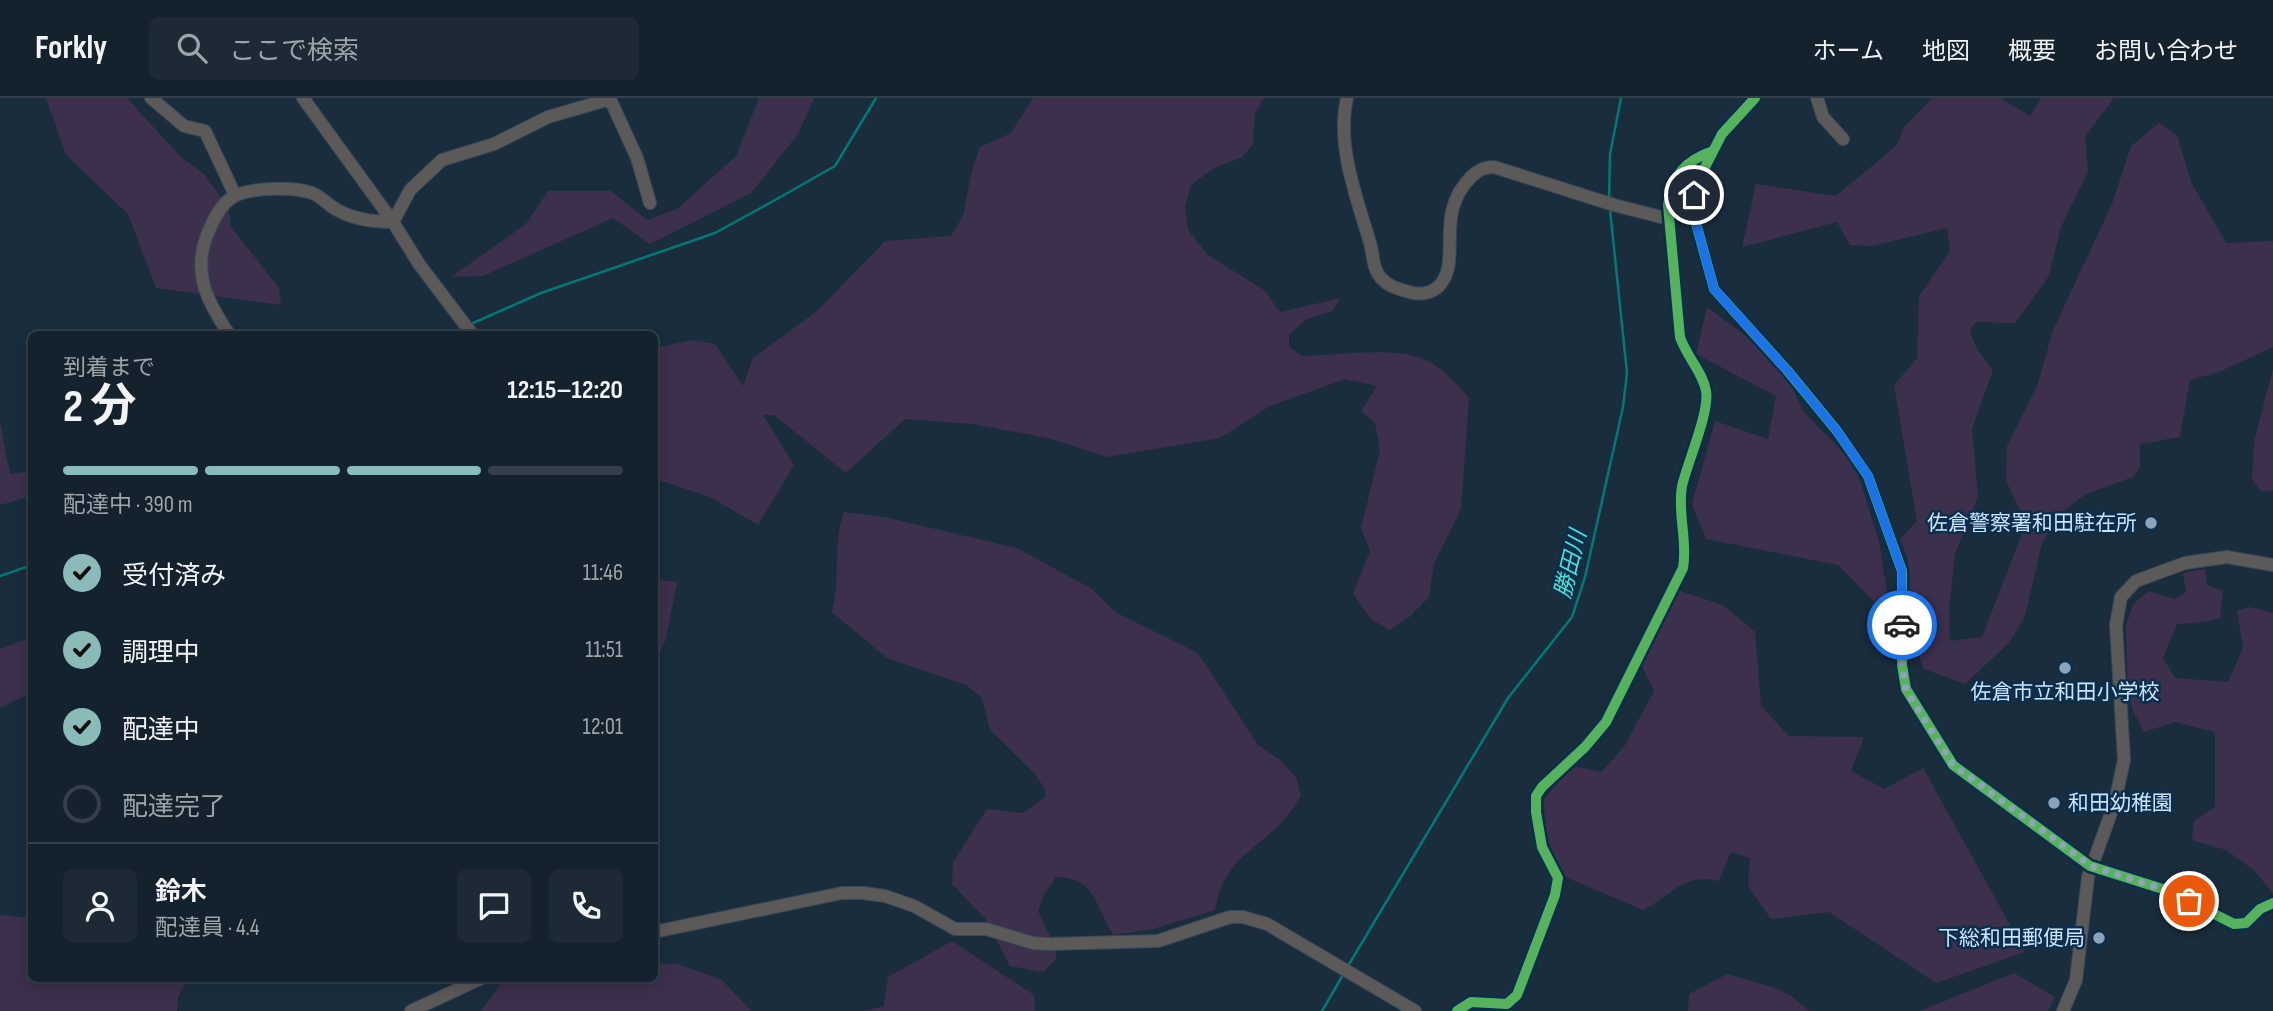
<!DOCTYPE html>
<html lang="ja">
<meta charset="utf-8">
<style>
body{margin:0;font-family:"Sofia Sans Condensed","Noto Sans JP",sans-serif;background:#1d2a36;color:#f1f3f6;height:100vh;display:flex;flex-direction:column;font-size:26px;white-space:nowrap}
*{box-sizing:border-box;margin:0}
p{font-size:23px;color:#9da4aa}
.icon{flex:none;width:38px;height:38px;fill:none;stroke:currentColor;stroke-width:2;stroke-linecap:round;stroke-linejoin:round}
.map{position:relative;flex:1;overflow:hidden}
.panel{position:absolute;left:28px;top:233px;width:630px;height:651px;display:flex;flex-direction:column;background:#14222e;border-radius:10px;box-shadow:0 4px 18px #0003,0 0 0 2px #333f4a}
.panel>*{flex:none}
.pin{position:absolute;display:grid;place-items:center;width:60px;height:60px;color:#fff;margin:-30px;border:4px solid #fff;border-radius:50%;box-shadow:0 2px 7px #0007}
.courier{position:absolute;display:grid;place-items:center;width:70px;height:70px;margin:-35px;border:5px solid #1a73e8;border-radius:50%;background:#fff;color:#222;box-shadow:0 2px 9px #0007}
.summary em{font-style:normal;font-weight:700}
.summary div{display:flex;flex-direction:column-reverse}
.summary{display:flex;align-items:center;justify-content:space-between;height:119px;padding:0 35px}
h1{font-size:46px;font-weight:700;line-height:52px}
.bar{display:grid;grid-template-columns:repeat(4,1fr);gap:10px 7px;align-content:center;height:84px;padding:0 35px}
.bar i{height:9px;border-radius:5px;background:#333f4a}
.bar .active{background:#8bbbb9}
.bar p{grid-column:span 4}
.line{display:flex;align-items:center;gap:18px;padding:0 35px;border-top:2px solid #333f4a}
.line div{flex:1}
.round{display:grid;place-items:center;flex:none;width:74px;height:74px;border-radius:10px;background:#1d2a36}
ol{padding:0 35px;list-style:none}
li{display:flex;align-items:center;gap:21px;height:77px}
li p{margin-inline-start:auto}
li .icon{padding:7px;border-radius:50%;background:#8bbbb9;color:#111;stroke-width:4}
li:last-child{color:#9da4aa}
li i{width:38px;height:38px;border:4px solid #333f4a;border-radius:50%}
header{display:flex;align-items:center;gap:42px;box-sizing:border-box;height:98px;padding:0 35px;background:#14222e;border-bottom:2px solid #333f4a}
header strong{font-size:33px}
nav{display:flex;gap:38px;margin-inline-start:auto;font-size:24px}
.search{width:490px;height:63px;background:#1d2a36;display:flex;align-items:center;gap:18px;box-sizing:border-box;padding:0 24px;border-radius:10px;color:#9da4aa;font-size:26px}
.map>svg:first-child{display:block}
</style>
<header>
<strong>Forkly</strong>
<div class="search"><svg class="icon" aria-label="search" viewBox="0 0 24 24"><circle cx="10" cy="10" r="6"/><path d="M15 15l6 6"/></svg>ここで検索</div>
<nav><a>ホーム</a><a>地図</a><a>概要</a><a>お問い合わせ</a></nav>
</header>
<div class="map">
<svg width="2273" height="913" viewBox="0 0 2273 913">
<rect width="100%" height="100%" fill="#1a2d3d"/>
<path fill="#3c304d" d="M46,0H127L180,58L205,77L228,109L231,129L279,190L281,207L156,190L128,116L66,57Z
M759,0H814L798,36L751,95L650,146L613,120L483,178L451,179L526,126L548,93H611L647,122L677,111L736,58Z
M1033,0H1264L1255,15L1253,46L1242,59L1214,70L1191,87L1185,108L1188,132L1208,157L1264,192L1280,214L1341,200L1332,213L1305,222L1289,237V249L1302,258C1337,258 1390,248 1423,261C1440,267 1457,286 1469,300L1461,411L1434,465L1429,499L1408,520L1389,532L1371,521L1353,496L1370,453L1361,430L1380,352L1375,325L1361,313L1377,288L1345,281L1270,308L1220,340L1107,359L1048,340L972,326L905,321L846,375L774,317H763L794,367L758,427L710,399L655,381V250L692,242L715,246L743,288L753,260L817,213L885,143L951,138L963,118L972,72L980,49L1011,35Z
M1932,0H2000L2030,18L2041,0H2114L2085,39L2088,74L2061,129L2049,178L2015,225L1975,224L1970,234L1977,251L1993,272L1972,331L1978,399L1955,456L1949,512L1950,543L1982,539L2026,425L2006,383L2007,348L2038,285L2053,232L2112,106L2131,48L2159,25L2177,37L2191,84L2226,145L2273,143V249L2219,274L2190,282L2180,339L2140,346V370L2133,379L2086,396L2065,412L2042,445L2025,518L2010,544L1965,586L1924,571L1912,539L1908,462L1900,441L1917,423L1894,287L1917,260L1919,198L1950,153L1947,130L1872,148L1850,147L1837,124L1742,149L1756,86L1836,98L1897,47L1904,29Z
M1707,209L1779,263L1803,313L1855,367L1879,444L1891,521L1838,467L1706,441L1692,406L1715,323L1768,341L1776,298L1696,256Z
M2273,271V392L2261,394L2252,381L2254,343Z
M0,324L10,376L32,373L31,398L0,407Z
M844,414L884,419L1017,450L1092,491L1115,514L1198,555L1258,647L1280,662L1296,679L1301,698C1293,709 1285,723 1274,732C1244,758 1222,770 1215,812L1153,831L1114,837C1094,808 1097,780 1056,779L1045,795L1038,813L1056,851V861L1043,874L1010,868L985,820L952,786L953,764L987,711L1023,715L1045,699V691L1035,676L990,632L982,600L966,587L887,560L832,514C841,479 832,447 844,414Z
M2205,471L2207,487L2223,493L2220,520L2204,524L2177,526L2163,560L2175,580L2228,584L2243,550L2237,512L2250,509L2273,515V796L2254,772L2226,752L2192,742L2194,723L2215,709V634L2175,624L2144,634L2134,615L2128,597L2126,528L2133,506L2149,493L2174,501L2186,494L2183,475Z
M654,481L677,484L666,541L655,565Z
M1674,491L1723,507L1755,534L1761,608L1789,638L1864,639L1851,673L1884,691L1923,670L2025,854L1936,885L1829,814L1771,821L1748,788L1750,760L1731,754L1719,783C1682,775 1672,798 1643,812L1563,778L1547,741L1543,702L1573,668L1601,674L1624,649L1654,593L1641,566Z
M27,541H31V595L0,610V551Z
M0,817L31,820L32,880H188L178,899L177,913H0Z
M952,843L1034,897L1035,913H864L884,908L888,879Z
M655,865L678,866L722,882L751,913H481L502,884L521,880H654Z
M2014,875L2055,899L2048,913H1920Z
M1727,876L1775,890L1790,897L1809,913H1688L1689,896Z"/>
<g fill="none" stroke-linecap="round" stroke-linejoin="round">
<path stroke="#027975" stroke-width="2.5" d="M1609,102L1610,56L1621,0
M471,226L541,195L715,135L777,101L835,68L876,0
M453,236L462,231
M0,478L32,467
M1348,868L1508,600L1572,519L1585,479L1623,309L1627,275L1610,112
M1322,913L1343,877"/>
<defs>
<path id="minor" d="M151,0L184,28L205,33L235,97
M303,0L393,124L419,166L472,236
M1347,0C1336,48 1357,100 1370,145C1374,158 1372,170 1381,180C1389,189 1399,191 1409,194C1419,197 1431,196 1439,188C1463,162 1433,117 1471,79C1478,72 1484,69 1494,69L1614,107L1669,121
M1755,0L1722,36L1701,77L1694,97L1696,125L1714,191L1787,272L1837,333L1868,378L1902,473V567L1906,591L1953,667L2090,768L2169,793L2234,826L2246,825L2260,811L2273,805
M1817,0L1823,19L1843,41
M229,236C208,205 192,175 207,137C212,125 219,109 230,101C244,89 291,89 309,94C318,96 324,103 331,108C349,121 372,124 393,124L410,92L442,62L494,46L548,19L610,1L637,60L650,105
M654,834L842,795H863L885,798L914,808L955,831H986L1033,845L1048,846L1158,843L1230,819H1243L1267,826L1415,913
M411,913L482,880
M1457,913L1471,904L1507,906L1517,897L1555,797L1558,780L1542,749L1536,714V698L1542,689L1585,649L1606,624L1683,470C1688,443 1677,415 1682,388C1687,366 1710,313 1706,293C1703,274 1686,258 1680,239L1668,107C1671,78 1686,62 1713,53
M2063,913L2076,882L2088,779L2115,704L2124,662L2116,527L2121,499L2136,483L2185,465L2227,459L2273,467"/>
</defs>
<use href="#minor" stroke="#394959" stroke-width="14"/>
<use href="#minor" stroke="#5c5a59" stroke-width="12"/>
<defs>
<path id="cycleway" d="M1755,0L1722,36L1701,77L1694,97L1696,125L1714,191L1787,272L1837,333L1868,378L1902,473V567L1906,591L1953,667L2090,768L2169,793L2234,826L2246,825L2260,811L2273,805
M1457,913L1471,904L1507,906L1517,897L1555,797L1558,780L1542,749L1536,714V698L1542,689L1585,649L1606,624L1683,470C1688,443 1677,415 1682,388C1687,366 1710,313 1706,293C1703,274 1686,258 1680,239L1668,107C1671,78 1686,62 1713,53"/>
</defs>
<use href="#cycleway" stroke="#0b2e4c" stroke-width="15"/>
<use href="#cycleway" stroke="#56b35d" stroke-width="10"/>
</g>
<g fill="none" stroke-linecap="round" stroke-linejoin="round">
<path stroke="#8da3b8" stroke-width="7" stroke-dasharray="0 12.6" d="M1902,527V567L1906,592L1953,667L2091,768L2169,793L2189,803"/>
<path stroke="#1a73e8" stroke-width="9" d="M1694,97L1696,125L1714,191L1787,272L1837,333L1868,378L1902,473V527"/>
</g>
<g fill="#8da3b8" stroke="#0b2e4c" stroke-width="2.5">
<circle cx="2151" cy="425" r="7"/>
<circle cx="2065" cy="570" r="7"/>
<circle cx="2054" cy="705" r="7"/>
<circle cx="2099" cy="840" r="7"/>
</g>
<g text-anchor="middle" stroke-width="5" stroke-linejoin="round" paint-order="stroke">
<g font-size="21" fill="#cbe3fb" stroke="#0b2e4c" text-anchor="end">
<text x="2137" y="432">佐倉警察署和田駐在所</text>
<text x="2065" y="601" text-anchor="middle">佐倉市立和田小学校</text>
<text x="2068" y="712" text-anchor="start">和田幼稚園</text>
<text x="2085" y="847">下総和田郵便局</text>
</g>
<g font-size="23" font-style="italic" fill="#4be0d5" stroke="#0b2e4c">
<text transform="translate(1570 466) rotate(-76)" y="8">勝田川</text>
</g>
</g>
</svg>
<div class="pin" style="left:2189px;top:803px;background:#ea580c"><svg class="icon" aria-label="bag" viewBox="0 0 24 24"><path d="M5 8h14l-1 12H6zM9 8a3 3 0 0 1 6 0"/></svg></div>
<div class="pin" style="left:1694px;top:97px;background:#1f2937"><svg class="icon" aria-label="home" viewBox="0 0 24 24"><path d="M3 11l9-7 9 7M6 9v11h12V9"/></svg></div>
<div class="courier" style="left:1902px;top:527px"><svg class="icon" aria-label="car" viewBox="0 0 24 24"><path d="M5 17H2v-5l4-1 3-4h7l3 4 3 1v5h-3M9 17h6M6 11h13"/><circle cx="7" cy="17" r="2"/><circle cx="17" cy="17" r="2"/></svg></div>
<section class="panel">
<div class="summary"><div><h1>2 分</h1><p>到着まで</p></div><em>12:15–12:20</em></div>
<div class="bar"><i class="active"></i><i class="active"></i><i class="active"></i><i></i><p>配達中 · 390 m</p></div>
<ol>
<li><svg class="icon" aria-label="check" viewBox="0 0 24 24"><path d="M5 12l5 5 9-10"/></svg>受付済み<p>11:46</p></li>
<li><svg class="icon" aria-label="check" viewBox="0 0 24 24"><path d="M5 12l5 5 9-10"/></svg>調理中<p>11:51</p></li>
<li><svg class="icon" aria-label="check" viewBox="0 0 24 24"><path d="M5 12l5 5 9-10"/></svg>配達中<p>12:01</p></li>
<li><i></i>配達完了</li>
</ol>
<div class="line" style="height:126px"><a class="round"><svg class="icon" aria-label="person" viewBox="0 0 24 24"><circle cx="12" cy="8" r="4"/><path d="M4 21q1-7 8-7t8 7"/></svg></a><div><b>鈴木</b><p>配達員 · 4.4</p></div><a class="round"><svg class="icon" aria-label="chat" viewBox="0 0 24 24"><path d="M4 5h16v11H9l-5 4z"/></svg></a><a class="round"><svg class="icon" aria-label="phone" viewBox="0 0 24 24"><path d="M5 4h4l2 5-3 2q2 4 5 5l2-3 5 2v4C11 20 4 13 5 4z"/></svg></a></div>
</section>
</div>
